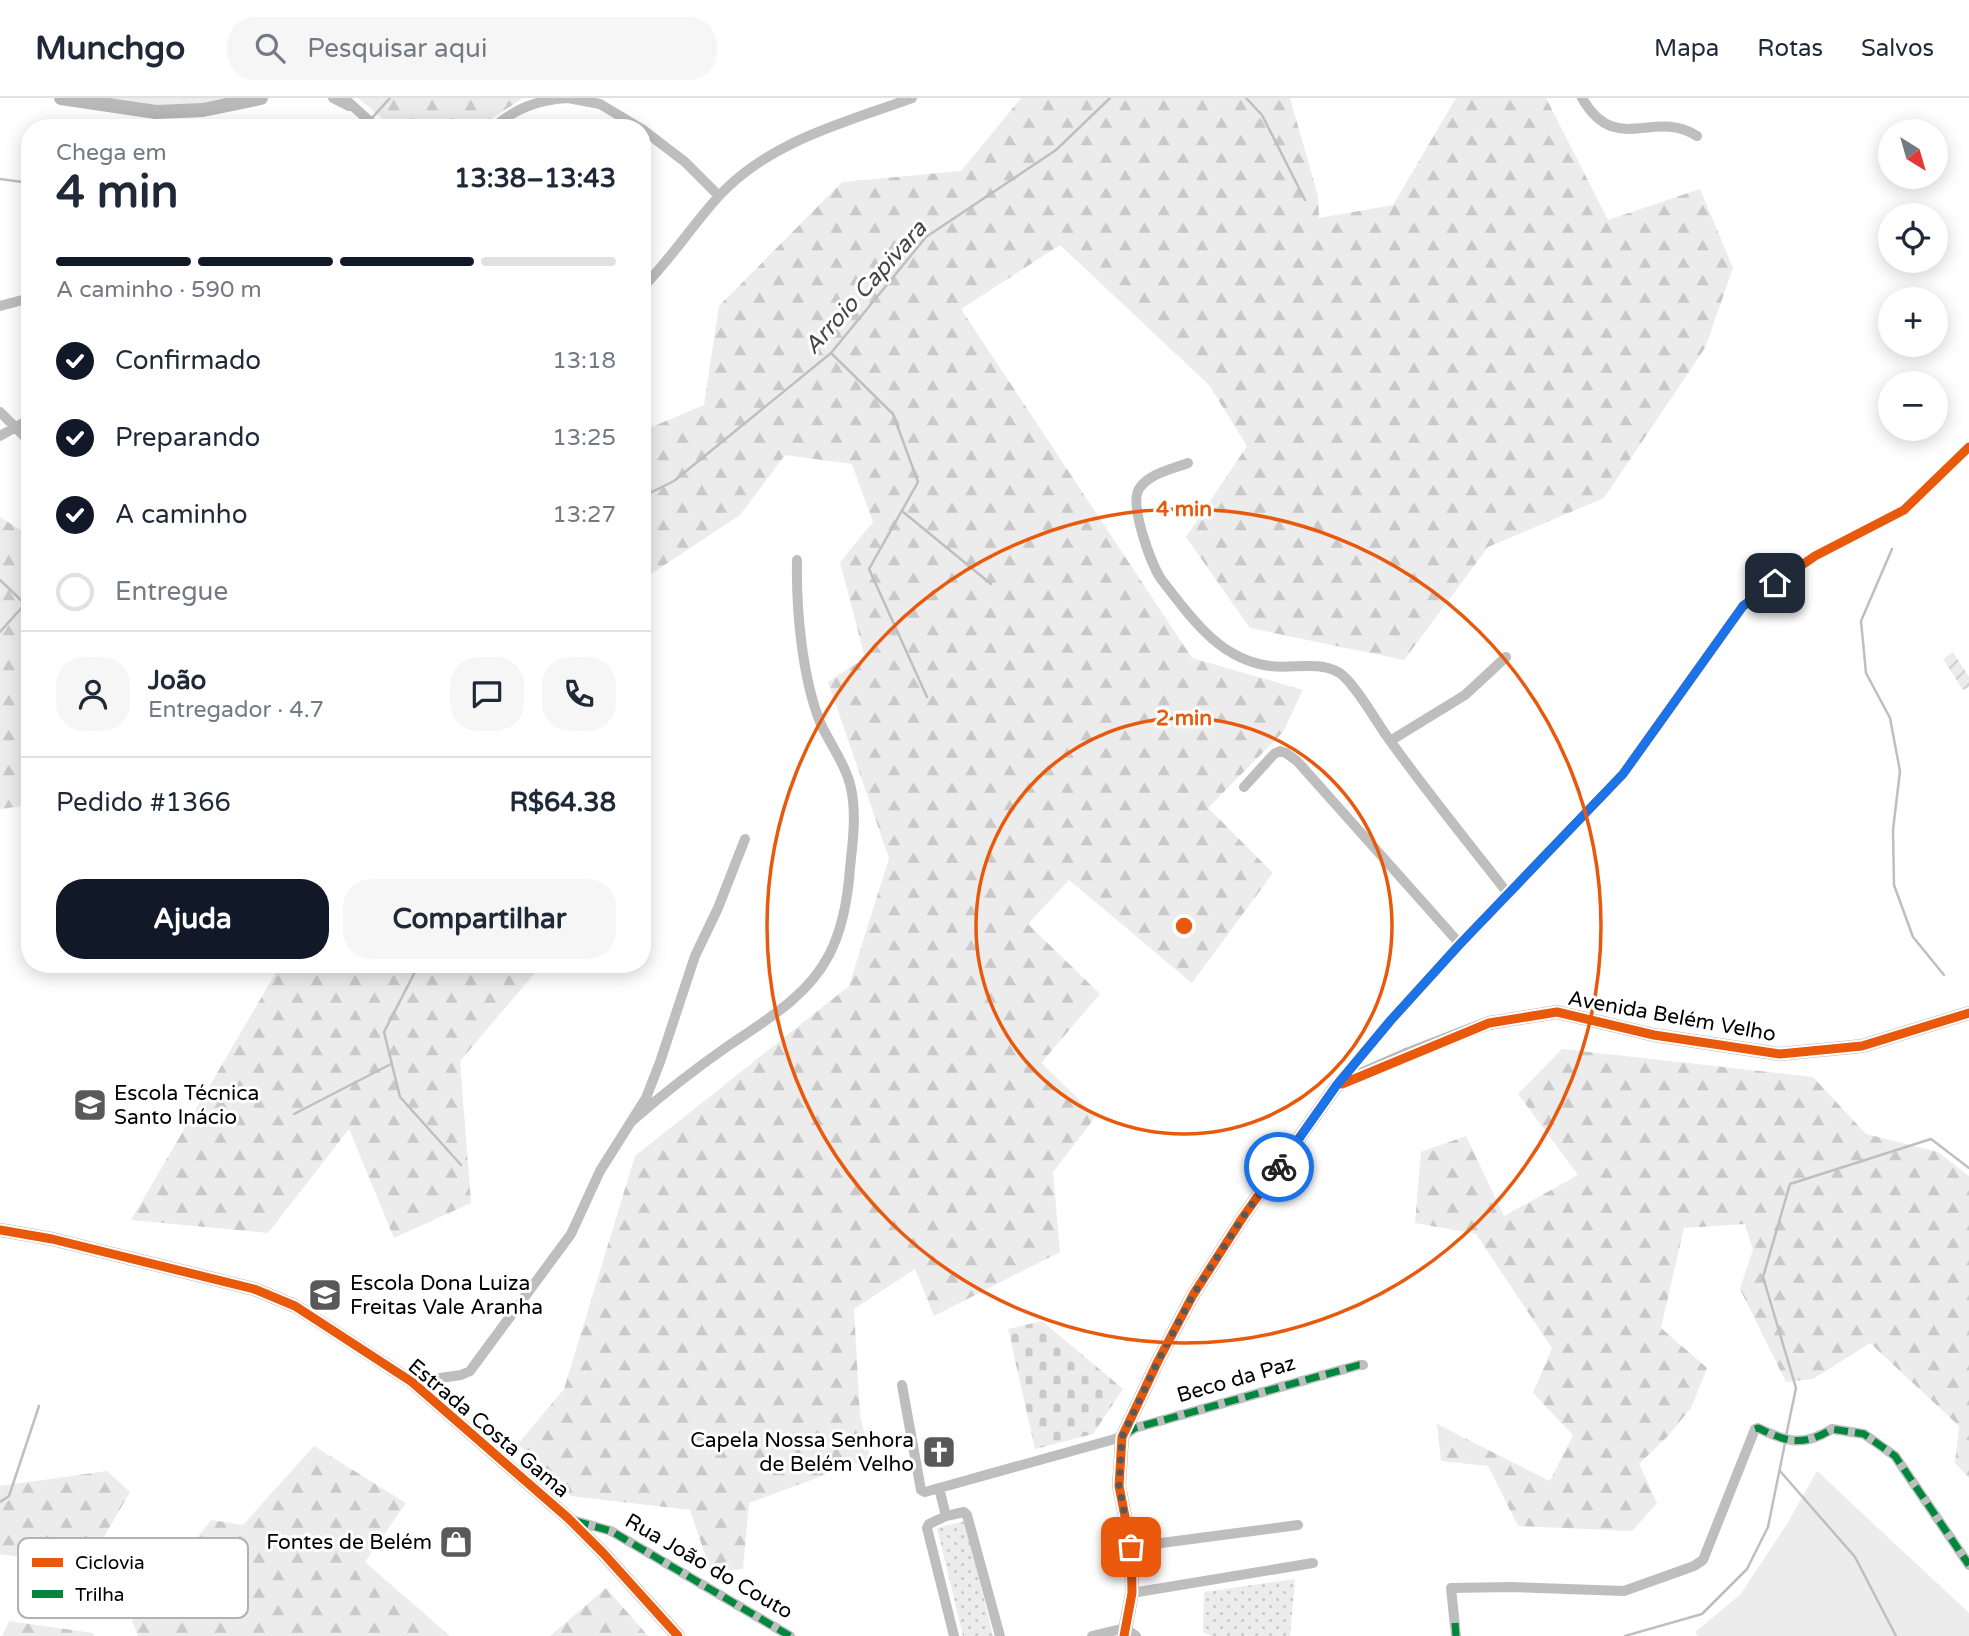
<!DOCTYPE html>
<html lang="pt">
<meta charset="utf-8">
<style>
body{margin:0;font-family:"Varela Round",sans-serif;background:#f6f6f7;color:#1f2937;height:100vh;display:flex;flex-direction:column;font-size:26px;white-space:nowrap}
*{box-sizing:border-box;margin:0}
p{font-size:23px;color:#747a83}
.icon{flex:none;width:38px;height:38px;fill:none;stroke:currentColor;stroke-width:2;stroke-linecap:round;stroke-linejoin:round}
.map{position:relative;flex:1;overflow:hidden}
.details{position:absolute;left:21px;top:21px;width:630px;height:854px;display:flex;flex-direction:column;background:#fff;border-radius:28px;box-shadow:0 4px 18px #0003}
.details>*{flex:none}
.needle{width:46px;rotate:143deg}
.buttons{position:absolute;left:1878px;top:21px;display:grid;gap:14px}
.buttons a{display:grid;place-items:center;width:70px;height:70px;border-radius:50%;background:#fff;box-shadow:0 4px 18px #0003;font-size:35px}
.pin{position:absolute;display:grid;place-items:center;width:60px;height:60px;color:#fff;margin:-30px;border-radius:14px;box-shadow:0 4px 10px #0006}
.courier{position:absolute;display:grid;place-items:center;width:70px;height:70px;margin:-35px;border:5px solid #1a73e8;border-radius:50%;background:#fff;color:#222;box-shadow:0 2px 9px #0007}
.head em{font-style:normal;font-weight:700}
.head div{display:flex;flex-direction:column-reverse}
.head{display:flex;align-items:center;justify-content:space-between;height:119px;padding:0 35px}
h1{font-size:46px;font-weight:700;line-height:52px}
.bar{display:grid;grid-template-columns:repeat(4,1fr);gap:10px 7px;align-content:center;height:84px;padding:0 35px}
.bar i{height:9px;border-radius:5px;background:#e0e1e3}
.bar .active{background:#111827}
.bar p{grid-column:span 4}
.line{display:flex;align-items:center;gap:18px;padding:0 35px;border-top:2px solid #e0e1e3}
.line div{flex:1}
.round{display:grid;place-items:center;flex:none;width:74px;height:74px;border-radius:28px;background:#f6f6f7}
ol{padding:0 35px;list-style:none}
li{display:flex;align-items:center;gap:21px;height:77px}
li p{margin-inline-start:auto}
li .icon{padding:7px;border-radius:50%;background:#111827;color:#fff;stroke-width:4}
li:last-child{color:#747a83}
li i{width:38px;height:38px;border:4px solid #e0e1e3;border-radius:50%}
.primary-button{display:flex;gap:14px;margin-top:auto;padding:14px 35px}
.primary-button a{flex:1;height:80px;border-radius:28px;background:#111827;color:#fff;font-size:28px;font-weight:700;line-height:80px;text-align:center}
.primary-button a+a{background:#f6f6f7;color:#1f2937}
header{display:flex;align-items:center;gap:42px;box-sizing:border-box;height:98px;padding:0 35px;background:#fff;border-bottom:2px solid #e0e1e3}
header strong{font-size:33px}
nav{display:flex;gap:38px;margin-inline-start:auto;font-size:24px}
.search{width:490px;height:63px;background:#f6f6f7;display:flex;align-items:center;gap:18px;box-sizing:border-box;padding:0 24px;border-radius:28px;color:#747a83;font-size:26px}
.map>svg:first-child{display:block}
</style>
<header>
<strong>Munchgo</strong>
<div class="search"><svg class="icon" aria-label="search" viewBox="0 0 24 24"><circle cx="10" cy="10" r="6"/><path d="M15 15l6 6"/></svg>Pesquisar aqui</div>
<nav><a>Mapa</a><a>Rotas</a><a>Salvos</a></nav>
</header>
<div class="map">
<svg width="1969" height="1538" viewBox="0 0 1969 1538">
<defs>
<pattern id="forest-firs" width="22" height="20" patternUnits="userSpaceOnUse" patternTransform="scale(1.75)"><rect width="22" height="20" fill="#ececec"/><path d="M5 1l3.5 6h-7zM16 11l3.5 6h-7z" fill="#c9c9c9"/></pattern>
<pattern id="cemetery-stones" width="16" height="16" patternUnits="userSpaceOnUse" patternTransform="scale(1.75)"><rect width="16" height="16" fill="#ececec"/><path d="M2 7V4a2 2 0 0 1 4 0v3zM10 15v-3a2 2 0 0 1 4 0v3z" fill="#c9c9c9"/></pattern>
<pattern id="park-dots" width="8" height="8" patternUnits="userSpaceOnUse" patternTransform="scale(1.75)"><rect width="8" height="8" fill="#ececec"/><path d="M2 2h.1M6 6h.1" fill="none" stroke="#c9c9c9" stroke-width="1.8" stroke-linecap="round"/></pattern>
<pattern id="garden-furrows" width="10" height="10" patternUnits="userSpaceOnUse" patternTransform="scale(1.75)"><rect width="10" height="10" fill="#ececec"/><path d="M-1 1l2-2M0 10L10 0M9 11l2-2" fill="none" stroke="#c9c9c9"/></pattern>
</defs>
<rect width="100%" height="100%" fill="#fff"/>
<path fill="#ececec" d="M94,0H226L228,3C182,12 140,7 94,0Z
M1817,1373L1969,1515V1538H1698L1695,1534L1740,1497L1787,1426Z"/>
<path fill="url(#forest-firs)" d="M358,0H523L479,29L467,27L456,30H394Z
M1021,0H1290L1318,98L1319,120L1393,107L1456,0H1546L1608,122L1700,91L1733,170L1705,250L1604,400L1488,449L1404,562L1250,530L1186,439L1247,348L1209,287L1060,147L961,211L1192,560L1303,592L1283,634L1208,710L1273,775L1192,885L1069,782L1028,826L1100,896L1041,965L1096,1018L1053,1074L1060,1154L934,1218L915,1171L854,1211L860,1317L870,1360L749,1405L743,1471L711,1474L690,1412L571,1398L518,1346L564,1291L635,1058L849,888L889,760L828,584L865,560L840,464L873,424L852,366L785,357L740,417L642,482V333L704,307L719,208L842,84L961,73Z
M0,419L30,438V732L23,708L0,711Z
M281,866H539L540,869L460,963L471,1105L394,1140L349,1031L268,1135L131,1122Z
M1562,951L1813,979L1866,1036L1938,1054L1969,1078V1380L1955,1365L1959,1328L1870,1245L1813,1281L1786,1284L1740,1191L1753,1152L1745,1126L1684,1130L1661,1230L1707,1270L1691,1310L1666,1340L1639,1366L1657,1405L1632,1433L1518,1428L1488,1368L1441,1363L1437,1326L1550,1383L1573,1337L1533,1295L1552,1250L1476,1136L1415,1125L1421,1054L1466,1038L1504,1118L1578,1077L1518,996Z
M314,1348L406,1405L365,1464L450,1538H138L132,1523L211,1422L243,1427Z
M107,1373L130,1394L87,1468L0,1456V1388Z
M606,1490L648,1538H550Z
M9,1523L93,1535L94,1538H2Z"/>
<path fill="url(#cemetery-stones)" d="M1042,1223L1123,1291L1093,1336L1035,1351L1008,1231Z"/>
<path fill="url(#park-dots)" d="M965,1423L993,1538H963L937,1430Z
M1295,1481L1290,1538H1211L1203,1534L1204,1494Z"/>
<path fill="url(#garden-furrows)" d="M1953,554L1969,579V589L1963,592L1943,561Z"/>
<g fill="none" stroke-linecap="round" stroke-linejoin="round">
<path stroke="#bfbfbf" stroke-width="2.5" d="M1246,0L1262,17L1305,102
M363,30L390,0
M0,81L30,85
M831,255L893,316L918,384L869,471L927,599
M642,399L674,383L831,255L926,139L1056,52L1110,0
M902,413L991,486
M1892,451L1861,523L1866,575L1890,620L1900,673L1893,732L1894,787L1913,839L1944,877
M0,482L25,506
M0,534L25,506H30
M419,866L384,934L400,999L461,1067
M294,1016L391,966
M1786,1338L1796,1290L1763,1179L1790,1086L1931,1041L1969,1070
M1780,1373L1855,1459L1896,1538
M0,1404L9,1398L39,1308
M1625,1538L1702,1516L1747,1471L1768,1429L1785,1345"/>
<path stroke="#bebebe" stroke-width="10" d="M333,0L349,8
M344,0L377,30
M568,0L600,6L640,30
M1582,0C1616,59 1653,10 1697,38
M493,30C515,10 538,2 567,0
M642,31L685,64L719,98
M642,190C670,162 691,129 718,99C769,43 844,25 912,0
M0,208L30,200
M0,314L30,344
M0,338L30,321
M1188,365C1172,371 1148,376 1139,391C1129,406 1151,466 1161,481C1190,518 1218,561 1270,568C1292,571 1318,563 1338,574C1352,581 1376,623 1386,637C1425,692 1468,744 1509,797
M1390,643L1465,597L1506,559
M1244,689L1274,656L1280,653L1286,655L1297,663L1460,846
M1338,985L1438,869L1623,676L1743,508L1815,458L1904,412L1969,349
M632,1023C663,996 695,971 728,948C765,923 808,898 829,857C843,830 848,799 850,770C853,742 857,713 850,686C844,663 829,645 820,624C802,579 796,510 797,462
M412,1284L461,1277L470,1273L571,1136L600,1073L646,1000L660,964L695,858L718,810L745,741
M902,1287L921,1392L925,1394L1122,1339L1135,1330L1359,1267H1363
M939,1390L946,1418L929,1426L927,1430L954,1538
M946,1418L964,1414L967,1417L1000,1538
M572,1422L611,1433L790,1538
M1131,1449L1298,1427
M1132,1495L1313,1465
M1092,1538L1125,1530L1136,1538
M1456,1538L1451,1490L1512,1489L1624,1493L1694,1468L1703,1462L1755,1331L1758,1330C1787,1344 1803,1349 1832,1331L1864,1336L1895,1358L1969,1467"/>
<path stroke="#b8b8b8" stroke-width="14" d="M61,0L156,14L203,12L261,0
M0,1132L52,1141L254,1191L295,1208L412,1284L568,1420L603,1455L678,1538
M1124,1538L1132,1495L1131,1449L1119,1388L1122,1339L1158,1263L1193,1197L1243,1119L1336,988L1409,956L1489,925L1557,914L1654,937L1780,956L1862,948L1969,915"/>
<path stroke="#00873e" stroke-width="7" stroke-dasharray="14 7" stroke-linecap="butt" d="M1755,1331L1758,1330C1787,1344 1803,1349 1832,1331L1864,1336L1895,1358L1969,1467
M1125,1336L1135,1330L1359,1267H1363
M575,1423L611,1433L790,1538
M1455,1525L1456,1538"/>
<defs>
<path id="cycleway" d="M1342,986L1489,925L1557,914L1654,937L1780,956L1862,948L1969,915
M0,1132L52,1141L254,1191L295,1208L412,1284L568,1420L603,1455L678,1538
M1124,1538L1132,1495L1131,1449L1119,1388L1122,1339L1158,1263L1193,1197L1243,1119L1336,988L1391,922L1460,846L1623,676L1743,508L1815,458L1904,412L1969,349"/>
</defs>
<use href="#cycleway" stroke="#fff" stroke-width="13"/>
<use href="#cycleway" stroke="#e8590c" stroke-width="9"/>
</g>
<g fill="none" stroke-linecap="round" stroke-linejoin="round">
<path stroke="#595959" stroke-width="7" stroke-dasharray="0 12.6" d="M1131,1449L1119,1388L1122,1339L1158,1263L1193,1197L1243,1119L1279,1069"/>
<path stroke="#1a73e8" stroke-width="9" d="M1279,1069L1336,988L1391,922L1460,846L1623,676L1743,508L1775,485"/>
</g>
<g fill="none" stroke="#e8590c" stroke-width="3.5">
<circle cx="1184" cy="828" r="208"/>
<circle cx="1184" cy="828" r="417"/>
</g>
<defs>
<symbol id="school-square" viewBox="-11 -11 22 22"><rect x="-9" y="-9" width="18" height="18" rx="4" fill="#595959" stroke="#fff"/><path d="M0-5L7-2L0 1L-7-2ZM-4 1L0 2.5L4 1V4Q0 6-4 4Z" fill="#fff"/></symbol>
<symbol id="church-square" viewBox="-11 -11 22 22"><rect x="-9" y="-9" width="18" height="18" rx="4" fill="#595959" stroke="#fff"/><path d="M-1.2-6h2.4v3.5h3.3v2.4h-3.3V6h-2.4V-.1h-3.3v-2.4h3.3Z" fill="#fff"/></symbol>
<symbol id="shop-square" viewBox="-11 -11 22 22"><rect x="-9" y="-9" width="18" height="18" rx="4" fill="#595959" stroke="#fff"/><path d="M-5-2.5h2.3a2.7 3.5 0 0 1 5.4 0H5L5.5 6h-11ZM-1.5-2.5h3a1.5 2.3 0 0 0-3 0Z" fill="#fff"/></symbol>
</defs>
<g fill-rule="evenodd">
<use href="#school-square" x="71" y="988" width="38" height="38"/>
<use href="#school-square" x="306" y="1178" width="38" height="38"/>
<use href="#church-square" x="920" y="1335" width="38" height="38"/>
<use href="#shop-square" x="437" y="1425" width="38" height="38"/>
</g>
<g text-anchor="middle" stroke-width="6" stroke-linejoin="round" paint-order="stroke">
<g font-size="21" fill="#000" stroke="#fff">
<text transform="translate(1672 918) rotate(10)" y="7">Avenida Belém Velho</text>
<text transform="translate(1236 1281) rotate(-16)" y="7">Beco da Paz</text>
<text transform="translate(489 1330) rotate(40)" y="7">Estrada Costa Gama</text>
<text transform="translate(709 1468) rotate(30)" y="7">Rua João do Couto</text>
</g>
<g font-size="21" fill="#000" stroke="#fff" text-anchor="start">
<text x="114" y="1002">Escola Técnica<tspan x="114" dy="24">Santo Inácio</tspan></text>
<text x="350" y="1192">Escola Dona Luiza<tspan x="350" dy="24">Freitas Vale Aranha</tspan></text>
<text x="914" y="1349" text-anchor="end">Capela Nossa Senhora<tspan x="914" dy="24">de Belém Velho</tspan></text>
<text x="432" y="1451" text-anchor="end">Fontes de Belém</text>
</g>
<g font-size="23" font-style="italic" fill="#444" stroke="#fff">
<text transform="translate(865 189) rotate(-48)" y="8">Arroio Capivara</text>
</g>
</g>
<rect x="18" y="1440" width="230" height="80" rx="10" fill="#fff" stroke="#b2b2b2" stroke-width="2"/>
<rect x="32" y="1460" width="31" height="9" fill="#e8590c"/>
<rect x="32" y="1492" width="31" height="8" fill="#00873e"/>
<g font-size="19" fill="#000">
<text x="75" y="1471">Ciclovia</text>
<text x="75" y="1503">Trilha</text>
</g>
<circle cx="1184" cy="828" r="10" fill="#e8590c" stroke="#fff" stroke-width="3.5"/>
<g font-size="21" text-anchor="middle" font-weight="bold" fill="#e8590c" stroke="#fff" stroke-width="6" stroke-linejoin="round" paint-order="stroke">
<text x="1184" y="418">4 min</text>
<text x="1184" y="627">2 min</text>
</g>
</svg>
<div class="buttons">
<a><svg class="needle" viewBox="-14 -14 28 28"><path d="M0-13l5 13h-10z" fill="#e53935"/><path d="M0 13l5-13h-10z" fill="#747a83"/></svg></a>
<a><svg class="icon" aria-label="locate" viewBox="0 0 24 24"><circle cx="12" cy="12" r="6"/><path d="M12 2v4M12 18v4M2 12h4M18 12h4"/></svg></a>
<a>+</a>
<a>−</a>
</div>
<div class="pin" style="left:1131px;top:1449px;background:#ea580c"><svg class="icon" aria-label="bag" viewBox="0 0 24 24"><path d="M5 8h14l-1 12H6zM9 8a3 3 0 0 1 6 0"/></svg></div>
<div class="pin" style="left:1775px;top:485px;background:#1f2937"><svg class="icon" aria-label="home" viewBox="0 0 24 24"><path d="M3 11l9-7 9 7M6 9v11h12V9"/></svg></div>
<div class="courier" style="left:1279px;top:1069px"><svg class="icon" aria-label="bike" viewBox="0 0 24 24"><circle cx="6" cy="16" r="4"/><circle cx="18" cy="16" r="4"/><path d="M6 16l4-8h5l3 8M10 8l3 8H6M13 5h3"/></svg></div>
<section class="details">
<div class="head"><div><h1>4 min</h1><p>Chega em</p></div><em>13:38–13:43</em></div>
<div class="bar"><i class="active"></i><i class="active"></i><i class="active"></i><i></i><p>A caminho · 590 m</p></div>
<ol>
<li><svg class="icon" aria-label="check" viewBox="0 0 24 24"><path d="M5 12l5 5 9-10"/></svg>Confirmado<p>13:18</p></li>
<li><svg class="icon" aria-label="check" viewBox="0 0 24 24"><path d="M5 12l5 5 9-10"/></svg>Preparando<p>13:25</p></li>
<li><svg class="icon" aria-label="check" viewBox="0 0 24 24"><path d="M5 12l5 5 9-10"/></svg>A caminho<p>13:27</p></li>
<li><i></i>Entregue</li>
</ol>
<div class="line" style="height:126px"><a class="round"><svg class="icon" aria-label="person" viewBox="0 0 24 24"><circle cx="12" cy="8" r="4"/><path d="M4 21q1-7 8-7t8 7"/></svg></a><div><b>João</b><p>Entregador · 4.7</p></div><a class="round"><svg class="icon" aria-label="chat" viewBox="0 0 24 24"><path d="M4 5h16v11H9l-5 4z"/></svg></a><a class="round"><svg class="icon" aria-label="phone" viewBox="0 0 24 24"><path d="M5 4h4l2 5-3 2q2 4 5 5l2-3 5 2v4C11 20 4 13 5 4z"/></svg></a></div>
<div class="line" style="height:91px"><div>Pedido #1366</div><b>R$64.38</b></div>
<div class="primary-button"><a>Ajuda</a><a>Compartilhar</a></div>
</section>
</div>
